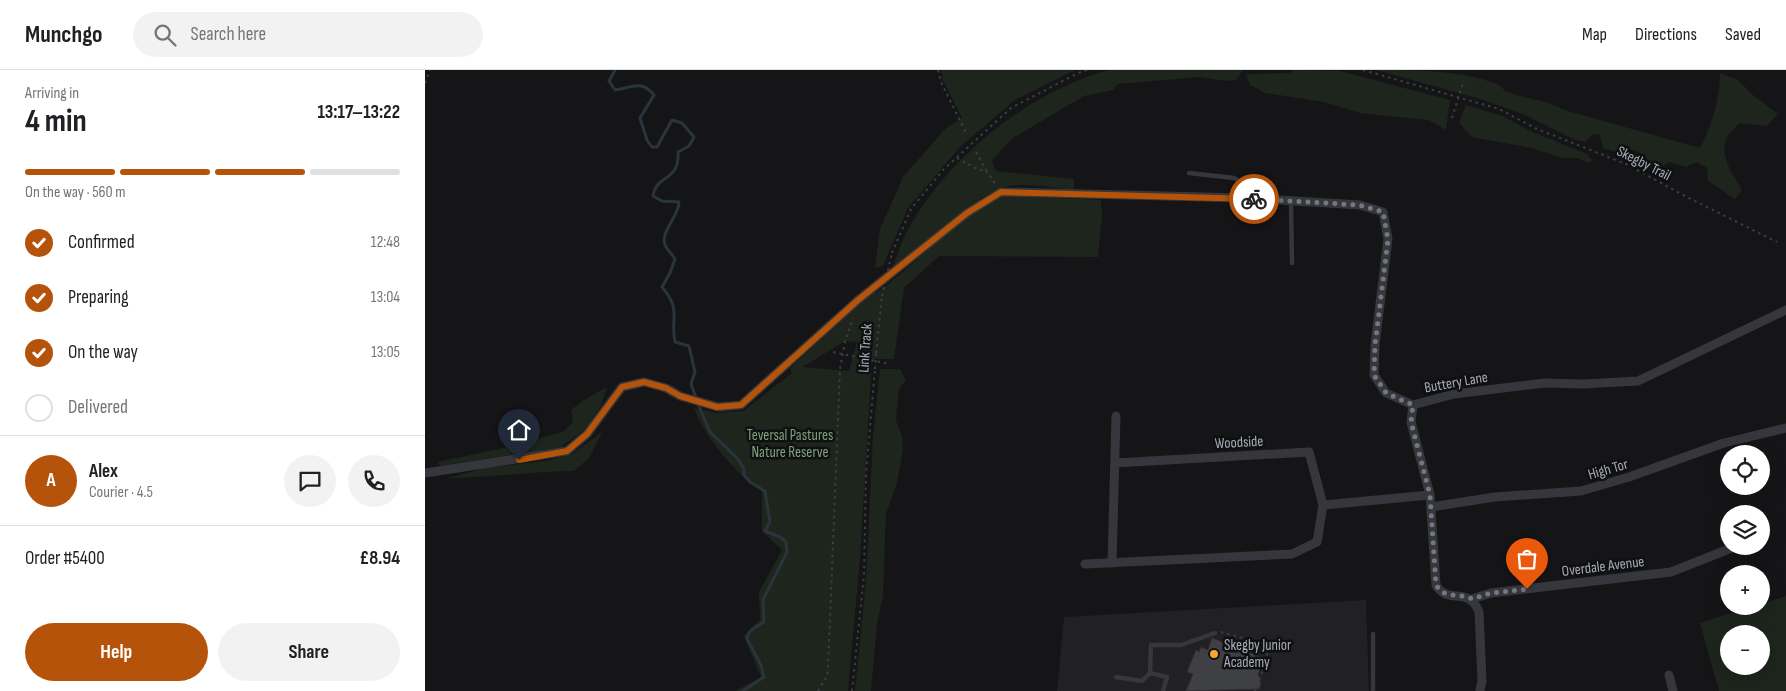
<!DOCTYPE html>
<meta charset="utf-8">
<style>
body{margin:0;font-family:"Sofia Sans Condensed",sans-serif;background:#f2f2f2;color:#202124;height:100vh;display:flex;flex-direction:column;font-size:19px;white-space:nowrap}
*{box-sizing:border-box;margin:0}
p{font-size:16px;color:#757577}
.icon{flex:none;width:28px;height:28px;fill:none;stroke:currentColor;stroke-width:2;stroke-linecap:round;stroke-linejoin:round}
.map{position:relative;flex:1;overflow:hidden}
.side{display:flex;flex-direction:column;background:#fff;width:425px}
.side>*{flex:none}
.fabs{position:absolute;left:1295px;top:375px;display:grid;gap:10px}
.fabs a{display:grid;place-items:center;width:50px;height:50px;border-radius:50%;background:#fff;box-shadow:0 5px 20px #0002;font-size:25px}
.pin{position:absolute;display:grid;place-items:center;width:42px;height:42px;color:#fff;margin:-51px -21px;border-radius:50% 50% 50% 0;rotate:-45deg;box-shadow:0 0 5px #0007}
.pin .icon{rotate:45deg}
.courier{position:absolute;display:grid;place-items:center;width:50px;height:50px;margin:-25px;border:4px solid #b45309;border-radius:50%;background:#fff;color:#222;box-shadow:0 1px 6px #0007}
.headline em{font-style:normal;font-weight:700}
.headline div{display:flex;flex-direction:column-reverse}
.headline{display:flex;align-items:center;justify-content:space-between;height:85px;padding:0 25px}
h1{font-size:32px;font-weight:700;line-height:38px}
.bar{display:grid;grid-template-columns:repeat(4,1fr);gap:8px 5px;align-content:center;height:60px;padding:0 25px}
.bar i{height:6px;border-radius:4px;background:#e0e0e0}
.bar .active{background:#b45309}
.bar p{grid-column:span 4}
.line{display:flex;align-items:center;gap:12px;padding:0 25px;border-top:1px solid #e0e0e0}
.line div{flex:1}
.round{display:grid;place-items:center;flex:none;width:52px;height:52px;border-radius:26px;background:#f2f2f2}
ol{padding:0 25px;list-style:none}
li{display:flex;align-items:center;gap:15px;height:55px}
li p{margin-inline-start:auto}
li .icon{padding:5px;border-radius:50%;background:#b45309;color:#fff;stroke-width:4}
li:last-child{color:#757577}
li i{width:28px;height:28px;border:2px solid #e0e0e0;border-radius:50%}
.button{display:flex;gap:10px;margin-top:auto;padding:10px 25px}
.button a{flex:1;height:58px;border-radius:30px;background:#b45309;color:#fff;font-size:20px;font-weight:700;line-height:58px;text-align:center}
.button a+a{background:#f2f2f2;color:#202124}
header{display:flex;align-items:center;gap:30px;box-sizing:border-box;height:70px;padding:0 25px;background:#fff;border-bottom:1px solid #e0e0e0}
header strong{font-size:24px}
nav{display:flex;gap:28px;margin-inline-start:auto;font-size:18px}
.search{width:350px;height:45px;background:#f2f2f2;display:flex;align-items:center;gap:12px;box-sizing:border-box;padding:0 18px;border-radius:28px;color:#757577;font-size:19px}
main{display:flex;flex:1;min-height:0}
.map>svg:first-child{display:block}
</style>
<header>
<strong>Munchgo</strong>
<div class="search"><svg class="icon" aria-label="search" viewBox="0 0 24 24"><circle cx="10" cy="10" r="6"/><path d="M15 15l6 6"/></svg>Search here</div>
<nav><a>Map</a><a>Directions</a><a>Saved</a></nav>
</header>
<main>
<section class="side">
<div class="headline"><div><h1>4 min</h1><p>Arriving in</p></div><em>13:17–13:22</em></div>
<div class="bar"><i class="active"></i><i class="active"></i><i class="active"></i><i></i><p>On the way · 560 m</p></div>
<ol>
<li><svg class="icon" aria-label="check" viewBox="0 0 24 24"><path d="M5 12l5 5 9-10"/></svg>Confirmed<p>12:48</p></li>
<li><svg class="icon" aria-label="check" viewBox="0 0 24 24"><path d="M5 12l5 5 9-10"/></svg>Preparing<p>13:04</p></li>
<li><svg class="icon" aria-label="check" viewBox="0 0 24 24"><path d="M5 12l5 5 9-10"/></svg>On the way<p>13:05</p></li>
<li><i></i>Delivered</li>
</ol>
<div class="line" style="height:90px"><b class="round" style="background:#b45309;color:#fff">A</b><div><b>Alex</b><p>Courier · 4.5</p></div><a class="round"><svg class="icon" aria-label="chat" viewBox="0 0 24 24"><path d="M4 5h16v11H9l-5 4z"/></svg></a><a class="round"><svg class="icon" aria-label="phone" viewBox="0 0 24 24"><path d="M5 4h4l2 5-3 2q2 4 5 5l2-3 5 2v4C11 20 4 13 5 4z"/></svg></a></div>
<div class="line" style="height:65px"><div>Order #5400</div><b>£8.94</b></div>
<div class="button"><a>Help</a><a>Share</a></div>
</section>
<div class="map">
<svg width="1361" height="621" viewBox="0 0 1361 621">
<rect width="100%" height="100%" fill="#151517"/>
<path fill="#212124" d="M941,530L944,621H632L639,547Z"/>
<path fill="#1d251d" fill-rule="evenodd" d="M516,0H650L590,30L535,77L483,138L458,196L450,198L455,159L478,107L521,58L537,48L518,10Z
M684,0H818L811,10L801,11L775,7L693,14L688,20L659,26L588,68L567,90L571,101L649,109V121C629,117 604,113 584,116C555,120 492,179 467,199C472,187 475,174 481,163C521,89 602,22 684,0Z
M868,0L915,1L1025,30L1021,60L1003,50L935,43L899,32L840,23L825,15L821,4L865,3Z
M951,0C989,0 1037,0 1072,14C1075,16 1078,19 1081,21C1100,30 1121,29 1139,40L1275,78C1287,55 1295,29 1295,3L1313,10L1328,25L1353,44L1342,56L1315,53C1311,57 1304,63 1302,68C1293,85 1309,106 1317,120L1310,129L1283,111L1282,98L1272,92L1261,97L1245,92L1232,99L1216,92L1218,84L1202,78L1193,83L1178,78L1175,65L1168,64L1161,72L1150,70L1098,44L1052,28Z
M1041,35L1078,46L1105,61L1162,84L1167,90L1164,93L1152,88H1138L1106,78L1047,67L1034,53Z
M578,125L676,130L677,145L673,187L514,186L479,218L469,289H447L435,489L423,621H310L336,607L319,566L335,549L334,522L357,480L337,461V421C311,404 279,367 269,338L291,343L318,341L367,303L365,298L440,229L462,215L544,145ZM420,271L432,272L424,301L378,297Z
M455,299H475L481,310L474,319L471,350L477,366L478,380L472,413L461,444L458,526L452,553L446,621H430L441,510L448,366Z
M182,317L176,336L159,360L136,377L15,396L12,392L74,379L138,362L148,352L146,340L159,330Z
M177,362L165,387L149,401C107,401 65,408 23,408L60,398L121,391L147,384Z
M1361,526V621H1294L1275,553L1328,536H1336V534ZM1304,564H1336V596H1304Z"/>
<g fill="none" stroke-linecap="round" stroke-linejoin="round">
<path stroke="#2a353b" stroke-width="3" d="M190,0L184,11L190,20C206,18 216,9 229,25L215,48L222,70L227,77H232L247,50L257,53L269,67L264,76L253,82C255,112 231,104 228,126L237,131L254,132C254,146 235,162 240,175C242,180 247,184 250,189L245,203L237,217C257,240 245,249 250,272L264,276L270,302L266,314L271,328
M273,334L285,362L313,389L319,399V405L325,412L340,421L345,452L340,461L355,467L361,472L362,482L338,530L339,552C332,557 323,559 322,569L336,595L339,607L318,621"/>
</g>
<path fill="#3f4044" stroke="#2f2f33" d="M787,568L839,588L833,604L836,614L834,619L761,621L768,604L762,602L771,580L774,582L776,577L783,580Z"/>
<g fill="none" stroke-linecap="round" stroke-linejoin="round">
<path stroke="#3b3e43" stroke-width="2" stroke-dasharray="2.5 4" stroke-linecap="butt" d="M513,0L516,12L542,65
M938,0L1074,39L1112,59L1201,94L1262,127L1352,172
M0,13L5,0
M551,82L561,100
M532,88L554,100H561L571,115
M467,183L486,139L518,100L586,38L653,3L662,0
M408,282L464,294
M451,283L457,226
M796,562L818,568L828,578L841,582L843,587L830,621
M393,621L402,606L403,598L415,299L420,271L428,248
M427,621L439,505L441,403L450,299"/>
<path stroke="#36373c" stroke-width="4.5" d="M764,103L809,108L816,112L819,128
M866,131L867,193
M948,564V621
M725,603L726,575H756L790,563
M691,607L717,611L725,603L742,607L738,621"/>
<path stroke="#36373c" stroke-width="9" d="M988,335L986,352L1005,425L1011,515C1023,536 1044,515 1054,542L1057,611L1055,621
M0,403L142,381L162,364L197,317L219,312L241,318L255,326L293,337L316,335L433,230L542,143L576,122L819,128L935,135L958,142L963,169L950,275L949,305L961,323L988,335L1029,324L1120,313L1158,314L1213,311L1361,240
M898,435L1005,425
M1006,437L1070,427L1156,421L1204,407L1299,373L1361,358
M687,493L691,346
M660,494L867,484L892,472L898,435L884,382L690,393
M1047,529L1066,523L1246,502L1309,477
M1244,605L1248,621"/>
<path stroke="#3b3e43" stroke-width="2" stroke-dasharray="2.5 4" stroke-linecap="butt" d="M1027,48L1039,10
M457,226L467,183
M450,299L451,283"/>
</g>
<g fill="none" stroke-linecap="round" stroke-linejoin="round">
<path stroke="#73777f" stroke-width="5" stroke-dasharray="0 9" d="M829,129L934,135L958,142L963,170L950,275L949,305L961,323L988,335L986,352L1005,425L1011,515C1020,530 1034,522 1047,529L1066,523L1102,519"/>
<path stroke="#b45309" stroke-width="6" d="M94,390L142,381L162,364L197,317L219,312L241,318L255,326L292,337L316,335L433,230L542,143L576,122L829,129"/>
</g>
<circle fill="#f8a52c" stroke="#101012" stroke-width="2" cx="789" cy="584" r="5"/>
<g text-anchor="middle" stroke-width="5" stroke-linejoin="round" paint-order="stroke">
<g font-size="15" fill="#a6acb7" stroke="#101012">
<text transform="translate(1219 93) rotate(27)" y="5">Skegby Trail</text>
<text transform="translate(440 278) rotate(-86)" y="5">Link Track</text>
<text transform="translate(1031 312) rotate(-10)" y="5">Buttery Lane</text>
<text transform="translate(814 372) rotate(-3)" y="5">Woodside</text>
<text transform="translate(1183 399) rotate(-16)" y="5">High Tor</text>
<text transform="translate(1178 496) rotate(-7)" y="5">Overdale Avenue</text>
</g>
<g font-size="15" fill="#7da37c" stroke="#101012">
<text x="365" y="370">Teversal Pastures<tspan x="365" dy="17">Nature Reserve</tspan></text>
</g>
<g font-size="15" fill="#a6acb7" stroke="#101012" text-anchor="start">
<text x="799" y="580">Skegby Junior<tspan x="799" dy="17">Academy</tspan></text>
</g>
</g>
</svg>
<div class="fabs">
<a><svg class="icon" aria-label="locate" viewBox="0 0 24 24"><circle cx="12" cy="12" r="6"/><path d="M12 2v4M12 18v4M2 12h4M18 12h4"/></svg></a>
<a><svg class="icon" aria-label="layers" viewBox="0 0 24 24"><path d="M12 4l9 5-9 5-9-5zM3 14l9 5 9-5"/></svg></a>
<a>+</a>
<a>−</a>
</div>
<div class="pin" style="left:1102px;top:519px;background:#ea580c"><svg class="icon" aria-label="bag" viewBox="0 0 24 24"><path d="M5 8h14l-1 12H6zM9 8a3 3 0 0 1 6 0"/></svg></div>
<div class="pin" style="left:94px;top:390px;background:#1f2937"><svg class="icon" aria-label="home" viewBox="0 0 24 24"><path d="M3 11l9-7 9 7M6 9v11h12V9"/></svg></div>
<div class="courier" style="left:829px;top:129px"><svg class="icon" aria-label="bike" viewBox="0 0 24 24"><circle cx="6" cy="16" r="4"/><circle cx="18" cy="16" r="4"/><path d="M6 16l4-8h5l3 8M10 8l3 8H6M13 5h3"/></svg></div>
</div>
</main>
